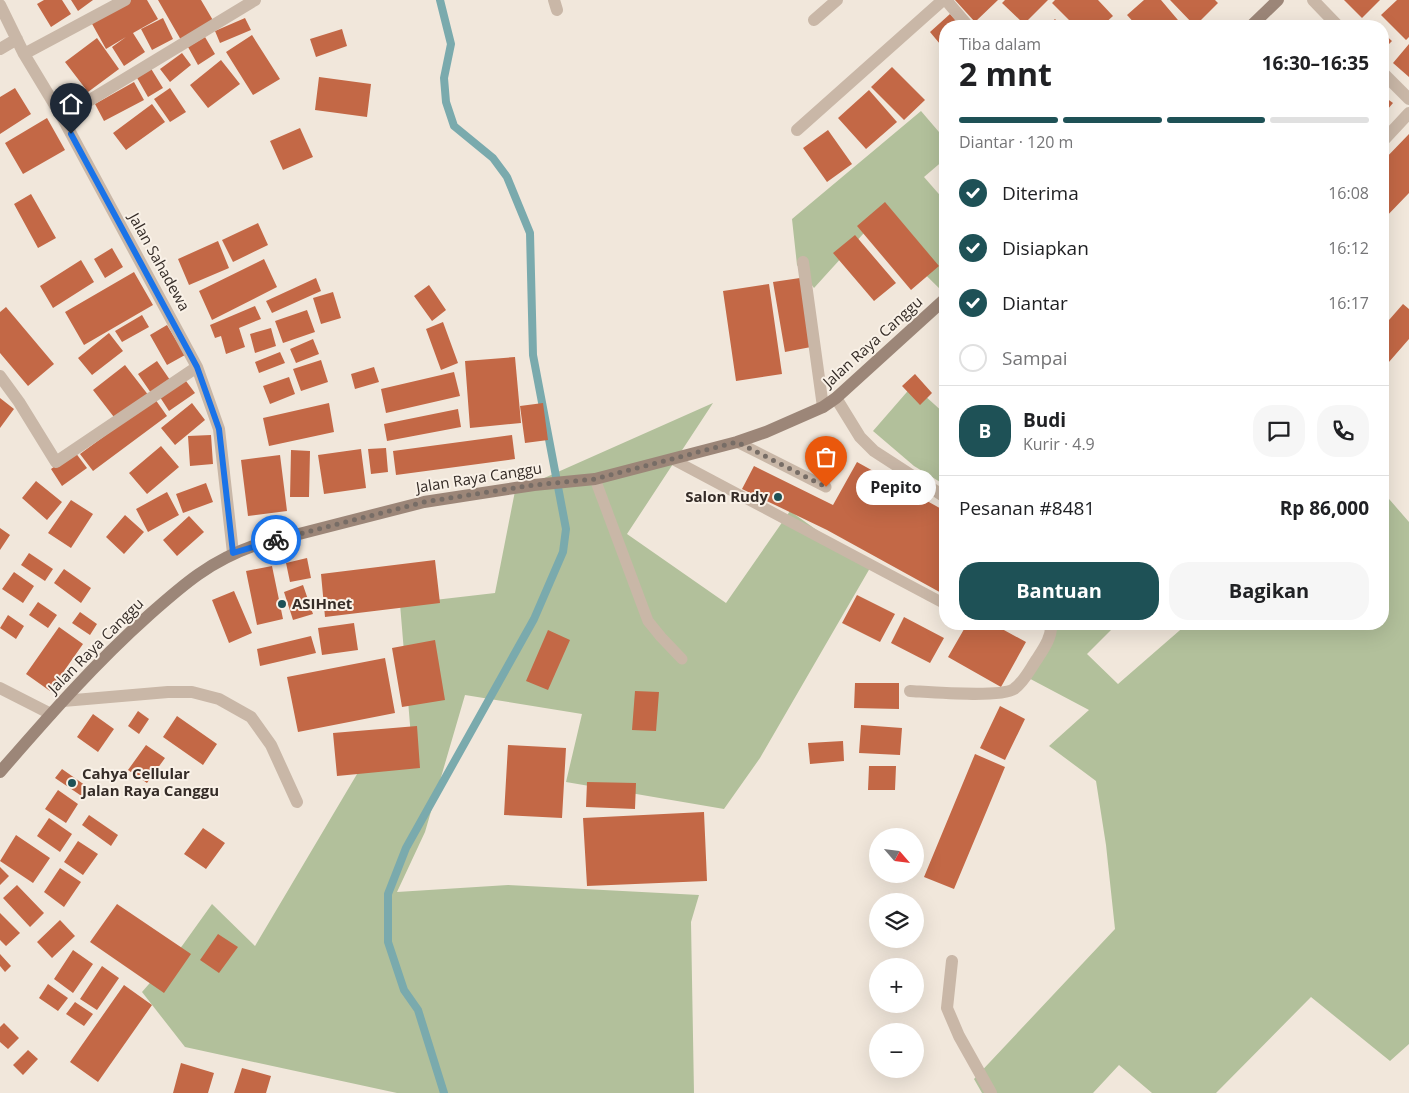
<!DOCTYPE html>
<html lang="id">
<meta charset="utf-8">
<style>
body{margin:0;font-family:"Open Sans",sans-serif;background:#f6f6f6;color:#202124;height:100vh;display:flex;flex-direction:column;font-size:19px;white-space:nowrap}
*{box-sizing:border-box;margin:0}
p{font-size:16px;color:#757577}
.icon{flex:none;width:28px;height:28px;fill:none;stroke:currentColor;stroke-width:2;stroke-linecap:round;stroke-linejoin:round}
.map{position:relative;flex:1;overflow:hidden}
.sheet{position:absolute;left:939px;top:20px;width:450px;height:610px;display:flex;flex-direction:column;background:#fff;border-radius:20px;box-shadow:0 5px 20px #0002}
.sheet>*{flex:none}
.needle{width:32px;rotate:118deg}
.fabs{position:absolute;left:869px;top:828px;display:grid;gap:10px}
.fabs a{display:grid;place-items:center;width:55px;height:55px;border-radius:50%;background:#fff;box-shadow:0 5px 20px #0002;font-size:25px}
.pin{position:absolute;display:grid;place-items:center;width:42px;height:42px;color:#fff;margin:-51px -21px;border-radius:50% 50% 50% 0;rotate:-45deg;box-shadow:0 0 5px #0007}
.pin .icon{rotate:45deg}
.courier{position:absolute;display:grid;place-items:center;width:50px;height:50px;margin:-25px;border:4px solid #1a73e8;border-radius:50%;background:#fff;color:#222;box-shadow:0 1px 6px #0007}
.bubble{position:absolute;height:35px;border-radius:18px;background:#fff;box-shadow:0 5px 20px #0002;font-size:16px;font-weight:700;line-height:35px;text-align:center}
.head em{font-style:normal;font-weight:700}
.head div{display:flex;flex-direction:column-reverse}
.head{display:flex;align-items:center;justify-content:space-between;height:85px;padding:0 20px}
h1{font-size:32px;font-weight:700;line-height:38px}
.bar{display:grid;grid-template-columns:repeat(4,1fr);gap:8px 5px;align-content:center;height:60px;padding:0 20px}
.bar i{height:6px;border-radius:4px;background:#e0e0e0}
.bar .on{background:#1e5156}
.bar p{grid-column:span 4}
.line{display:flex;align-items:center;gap:12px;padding:0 20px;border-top:1px solid #e0e0e0}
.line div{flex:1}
.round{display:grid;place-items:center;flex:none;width:52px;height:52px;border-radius:20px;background:#f6f6f6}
ol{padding:0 20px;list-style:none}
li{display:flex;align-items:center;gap:15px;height:55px}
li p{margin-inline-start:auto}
li .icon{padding:5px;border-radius:50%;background:#1e5156;color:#fff;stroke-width:4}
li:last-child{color:#757577}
li i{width:28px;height:28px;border:2px solid #e0e0e0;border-radius:50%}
.action{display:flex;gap:10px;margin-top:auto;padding:10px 20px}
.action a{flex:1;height:58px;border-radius:20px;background:#1e5156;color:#fff;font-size:20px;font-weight:700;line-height:58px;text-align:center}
.action a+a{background:#f6f6f6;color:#202124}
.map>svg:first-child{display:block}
</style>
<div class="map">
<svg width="1409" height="1093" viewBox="0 0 1409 1093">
<rect width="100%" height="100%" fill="#f1e7db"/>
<path fill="#b2c09b" d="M921,111L945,139V159L924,177L945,201V294L873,223L814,288L797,265L792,219Z
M913,385L945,414V485L914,466L873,431Z
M713,403L627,534L726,603L790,511L870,568L760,758L724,809L566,782L582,714L465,695L425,832L397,892L508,885L699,895L691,922L694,1093H397L185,1047L142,992L182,946L212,904L255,946L360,769L413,761L400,604L495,593L515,491Z
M1383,492L1409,522V1044L1390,1061L1311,997L1216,1093H1152L1119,1065L1093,1093H982L974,1079L1115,929L1106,845L1096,781L1049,746L1089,710L1021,674L1056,624H1117L1087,654L1118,684L1187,624H1382Z"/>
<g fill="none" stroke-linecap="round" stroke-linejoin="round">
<path stroke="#7aaaad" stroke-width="8" d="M440,0L451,44L444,78L446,102L454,126L493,158L507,177L530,233L533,355L566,529L563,552L534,619L406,848L388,894V942L404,990L418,1010L444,1093"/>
</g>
<path fill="#c36846" d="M44,0H62L71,14L51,27L37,4Z
M71,0H93L78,11Z
M129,0H147L158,19L133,33L145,52L124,66L112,47L126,37L106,49L91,22Z
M158,0H201L214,22L181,40Z
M955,0H998L975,22Z
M1005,0H1048L1024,24L1002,3Z
M1055,0H1098L1113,16L1102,26H1075L1052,3Z
M1144,0H1161L1183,26H1137L1127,15Z
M1170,0H1215L1218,3L1195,26Z
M1344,0H1380L1362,18Z
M1397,0H1409V37L1406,40L1381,15Z
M950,14L961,26H945V50L930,32Z
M163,18L173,39L152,50L141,29Z
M245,18L251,30L220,43L215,31Z
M1055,19L1062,26H1047Z
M342,29L347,46L316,57L310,39Z
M1382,32L1392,41L1382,51Z
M252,35L280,79L253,95L226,52Z
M205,37L215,54L198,65L188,47Z
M97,38L119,69L88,92L65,62Z
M1409,44V77L1393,63Z
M182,53L191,65L170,82L160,69Z
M221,60L240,84L208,108L190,85Z
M150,67L163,88L148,97L136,76Z
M892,67L925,100L904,120L871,87Z
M319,77L371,84L367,117L315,110Z
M134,82L144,100L104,121L95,104Z
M15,88L31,114L0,134V97Z
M170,88L186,112L170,122L154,99Z
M869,90L897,122L866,149L838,118Z
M1382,95L1393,103L1382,116Z
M152,104L165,122L126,150L113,133Z
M47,118L65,150L23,174L5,143Z
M300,128L313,157L283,170L270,141Z
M828,130L852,164L827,182L803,148Z
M1409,134V193L1382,221V162Z
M31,194L56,238L38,248L14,204Z
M885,202L939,266L911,290L857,226Z
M258,223L268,245L233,262L222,240Z
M855,235L896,283L874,301L833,253Z
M218,241L229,268L189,285L178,259Z
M112,248L123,267L105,278L94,259Z
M264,259L277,287L212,320L199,291Z
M81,260L94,282L53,308L40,286Z
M134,272L153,305L84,345L65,312Z
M316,278L321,291L272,313L266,301Z
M800,278L811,347L785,352L773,282Z
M769,284L782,374L736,381L723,291Z
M429,285L446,310L432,321L414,296Z
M333,292L341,318L321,324L313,298Z
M1403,304L1409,309V339L1382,370V328Z
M255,306L261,319L239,328L245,347L226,354L221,336L215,338L210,325Z
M6,307L54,364L28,386L0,353V312Z
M307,310L315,332L283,343L275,321Z
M142,315L149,327L122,342L115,331Z
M443,322L458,363L441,370L426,329Z
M167,325L185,355L167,365L150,335Z
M271,328L276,346L255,353L250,334Z
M109,333L123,351L92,375L78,358Z
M313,339L319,354L296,363L290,349Z
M280,352L285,363L259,373L255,362Z
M515,357L521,423L470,428L465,361Z
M321,360L328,382L301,391L293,369Z
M157,361L170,380L151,393L138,374Z
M125,365L149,396L117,421L93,390Z
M374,367L379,382L355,389L351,374Z
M454,372L460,396L386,413L381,389Z
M915,374L932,393L920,405L902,386Z
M183,377L195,393L169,411L158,394Z
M289,377L295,394L270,404L263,386Z
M0,398L14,409L0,428Z
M155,399L167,416L93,471L80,454Z
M192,403L205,420L175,445L161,428Z
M329,403L334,432L269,446L263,418Z
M543,403L548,440L525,443L520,406Z
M458,409L461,427L387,441L384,424Z
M211,435L213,464L190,466L188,436Z
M512,435L515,459L396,475L393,451Z
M161,446L179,467L147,494L129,473Z
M386,448L388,472L371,474L368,449Z
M361,449L366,488L324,494L318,455Z
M291,450L310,451L309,497H290Z
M75,452L87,468L62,486L51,469Z
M280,455L287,511L248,516L241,460Z
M857,462L945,511V595L827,530L742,489L754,466L833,505Z
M36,481L62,502L47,520L22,498Z
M206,483L213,502L183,513L176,494Z
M167,492L179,515L148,532L136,509Z
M71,500L93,514L71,548L48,533Z
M125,515L144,532L124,554L106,537Z
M189,516L204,532L177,556L163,540Z
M0,528L10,535L0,550Z
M29,553L53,569L45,581L21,565Z
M307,558L311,578L290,582L286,563Z
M435,560L440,603L325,617L321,574Z
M272,566L283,619L257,625L246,571Z
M64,569L91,588L81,603L54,583Z
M14,572L34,586L23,603L2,589Z
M303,585L313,614L293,620L284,592Z
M234,591L252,633L229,643L212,600Z
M857,595L895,614L880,642L842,623Z
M38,602L57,615L48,628L29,615Z
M80,612L97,624L90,635L72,623Z
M8,615L24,626L16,639L0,628Z
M904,617L944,638L930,663L891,643Z
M354,623L358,650L322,655L318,628Z
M967,624H993L1026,642L1001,687L948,657Z
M59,627L83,644L50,691L26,674Z
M548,630L570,640L548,690L526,681Z
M311,636L316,653L260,666L257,649Z
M435,640L445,700L402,707L392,648Z
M385,658L395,713L298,732L287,677Z
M855,683H899V709L854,708Z
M635,691L659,692L656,731L632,730Z
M1000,706L1025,719L1005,760L980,748Z
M138,711L149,719L139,734L128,726Z
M93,714L114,729L98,752L77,737Z
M177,716L217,744L203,765L163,737Z
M861,725L902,728L900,755L859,753Z
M417,726L420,768L337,776L333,733Z
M843,741L844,761L810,764L808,743Z
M146,745L165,758L147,783L128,770Z
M508,745L566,748L562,818L504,815Z
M975,754L1005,767L954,889L924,877Z
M869,766H896L895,790H868Z
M62,769L89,788L83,797L55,778Z
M587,782L636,783L635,809L586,807Z
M58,790L78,804L66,823L45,809Z
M704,812L707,881L587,886L583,818Z
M89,815L118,835L111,846L82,825Z
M49,818L72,834L60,852L37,836Z
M203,828L225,843L206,869L184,854Z
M16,835L50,858L33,883L0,861Z
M78,841L98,854L83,875L64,862Z
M0,867L9,876L0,885Z
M60,868L81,882L64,907L44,892Z
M17,885L44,913L30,927L3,898Z
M117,904L191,954L164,993L90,942Z
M0,913L20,933L6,946L0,940Z
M60,920L75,936L52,958L37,942Z
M218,934L238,947L219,973L200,960Z
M73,950L93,964L73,993L54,979Z
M0,954L11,966L5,972L0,966Z
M102,966L119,978L97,1010L80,999Z
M48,984L68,998L58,1011L39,998Z
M124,985L152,1005L98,1082L70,1062Z
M75,1002L93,1014L84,1026L66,1014Z
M4,1023L19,1038L8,1049L0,1042V1027Z
M28,1050L38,1059L23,1075L13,1065Z
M181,1063L214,1073L208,1093H173Z
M242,1068L271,1076L266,1093H234Z"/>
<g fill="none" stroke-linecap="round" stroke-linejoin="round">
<path stroke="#c9b7a7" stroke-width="11" d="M737,442L826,487
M672,459L945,604
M595,479L648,621L661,637L682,659"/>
<path stroke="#c9b7a7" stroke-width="12" d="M554,0L557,10
M946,0L968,26
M1313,0L1338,26
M0,5L24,54L62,117L197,367L219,429L233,553
M814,20L837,0
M0,49L17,39
M24,54L125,0
M1382,72L1409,99
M62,117L255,0
M797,130L943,0
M1382,142L1409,113
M803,262L823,407
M0,376L19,402L56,462L197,367
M836,398L860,437L874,451L945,497
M0,688L51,714
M910,691C929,692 1000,698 1014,689C1024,682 1030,669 1037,659C1044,648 1052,637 1051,624
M63,701L168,692H192L219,699L251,717L271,745L297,802
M952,961L947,1008L959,1036L991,1093"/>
<path stroke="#9c8678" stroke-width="12" d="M1251,26L1278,0
M0,772C47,718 95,663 149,615C184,584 210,561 256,545L424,502L534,485L595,479L737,442L766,432L823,407L836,398L945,299"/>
</g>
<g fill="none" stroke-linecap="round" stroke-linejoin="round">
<path stroke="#776d66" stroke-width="5" stroke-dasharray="0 9" d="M276,540L424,502L534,485L595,479L737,442L826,487"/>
<path stroke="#1a73e8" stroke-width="6" d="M71,134L197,367L219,429L233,553L276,540"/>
</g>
<g fill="#1e5156" stroke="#f9f1e7" stroke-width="2">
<circle cx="778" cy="497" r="5"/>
<circle cx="282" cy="604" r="5"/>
<circle cx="72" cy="783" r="5"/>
</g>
<g text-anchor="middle" stroke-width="4" stroke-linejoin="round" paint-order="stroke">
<g font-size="15" fill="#352c27" stroke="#f9f1e7">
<text transform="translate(159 262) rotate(61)" y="5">Jalan Sahadewa</text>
<text transform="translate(873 342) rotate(-42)" y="5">Jalan Raya Canggu</text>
<text transform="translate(479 478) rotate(-9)" y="5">Jalan Raya Canggu</text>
<text transform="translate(96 646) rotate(-45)" y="5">Jalan Raya Canggu</text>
</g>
<g font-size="15" font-weight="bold" fill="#352c27" stroke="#f9f1e7" text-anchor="start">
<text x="768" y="502" text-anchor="end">Salon Rudy</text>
<text x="292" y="609">ASIHnet</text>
<text x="82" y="779">Cahya Cellular<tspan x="82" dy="17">Jalan Raya Canggu</tspan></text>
</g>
</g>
</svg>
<div class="fabs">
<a><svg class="needle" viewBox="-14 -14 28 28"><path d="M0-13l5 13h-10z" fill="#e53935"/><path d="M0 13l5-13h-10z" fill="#757577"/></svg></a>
<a><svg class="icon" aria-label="layers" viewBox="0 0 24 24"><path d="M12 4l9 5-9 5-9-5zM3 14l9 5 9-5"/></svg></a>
<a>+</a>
<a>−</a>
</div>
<div class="pin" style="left:826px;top:487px;background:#ea580c"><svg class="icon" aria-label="bag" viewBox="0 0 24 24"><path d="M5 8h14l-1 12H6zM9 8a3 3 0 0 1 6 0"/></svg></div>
<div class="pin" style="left:71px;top:134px;background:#1f2937"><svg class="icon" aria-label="home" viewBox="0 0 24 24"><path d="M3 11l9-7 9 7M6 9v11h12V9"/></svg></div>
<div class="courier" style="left:276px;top:540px"><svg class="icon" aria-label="bike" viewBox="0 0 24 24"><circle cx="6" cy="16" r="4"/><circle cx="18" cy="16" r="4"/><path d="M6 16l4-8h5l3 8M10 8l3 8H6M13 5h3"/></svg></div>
<div class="bubble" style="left:856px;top:470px;width:80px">Pepito</div>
<section class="sheet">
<div class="head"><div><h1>2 mnt</h1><p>Tiba dalam</p></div><em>16:30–16:35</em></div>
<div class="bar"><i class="on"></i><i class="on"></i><i class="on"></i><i></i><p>Diantar · 120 m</p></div>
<ol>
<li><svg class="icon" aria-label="check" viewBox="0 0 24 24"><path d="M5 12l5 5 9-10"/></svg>Diterima<p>16:08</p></li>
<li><svg class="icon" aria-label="check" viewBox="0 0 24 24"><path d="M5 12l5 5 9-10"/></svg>Disiapkan<p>16:12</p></li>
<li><svg class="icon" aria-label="check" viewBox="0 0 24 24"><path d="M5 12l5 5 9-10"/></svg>Diantar<p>16:17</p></li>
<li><i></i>Sampai</li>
</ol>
<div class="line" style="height:90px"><b class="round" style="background:#1e5156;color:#fff">B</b><div><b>Budi</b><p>Kurir · 4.9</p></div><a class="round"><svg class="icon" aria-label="chat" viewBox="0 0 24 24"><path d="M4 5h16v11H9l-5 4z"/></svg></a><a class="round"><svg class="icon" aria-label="phone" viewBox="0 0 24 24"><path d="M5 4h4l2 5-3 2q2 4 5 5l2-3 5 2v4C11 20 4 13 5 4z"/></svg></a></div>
<div class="line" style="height:65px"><div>Pesanan #8481</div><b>Rp 86,000</b></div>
<div class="action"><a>Bantuan</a><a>Bagikan</a></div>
</section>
</div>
